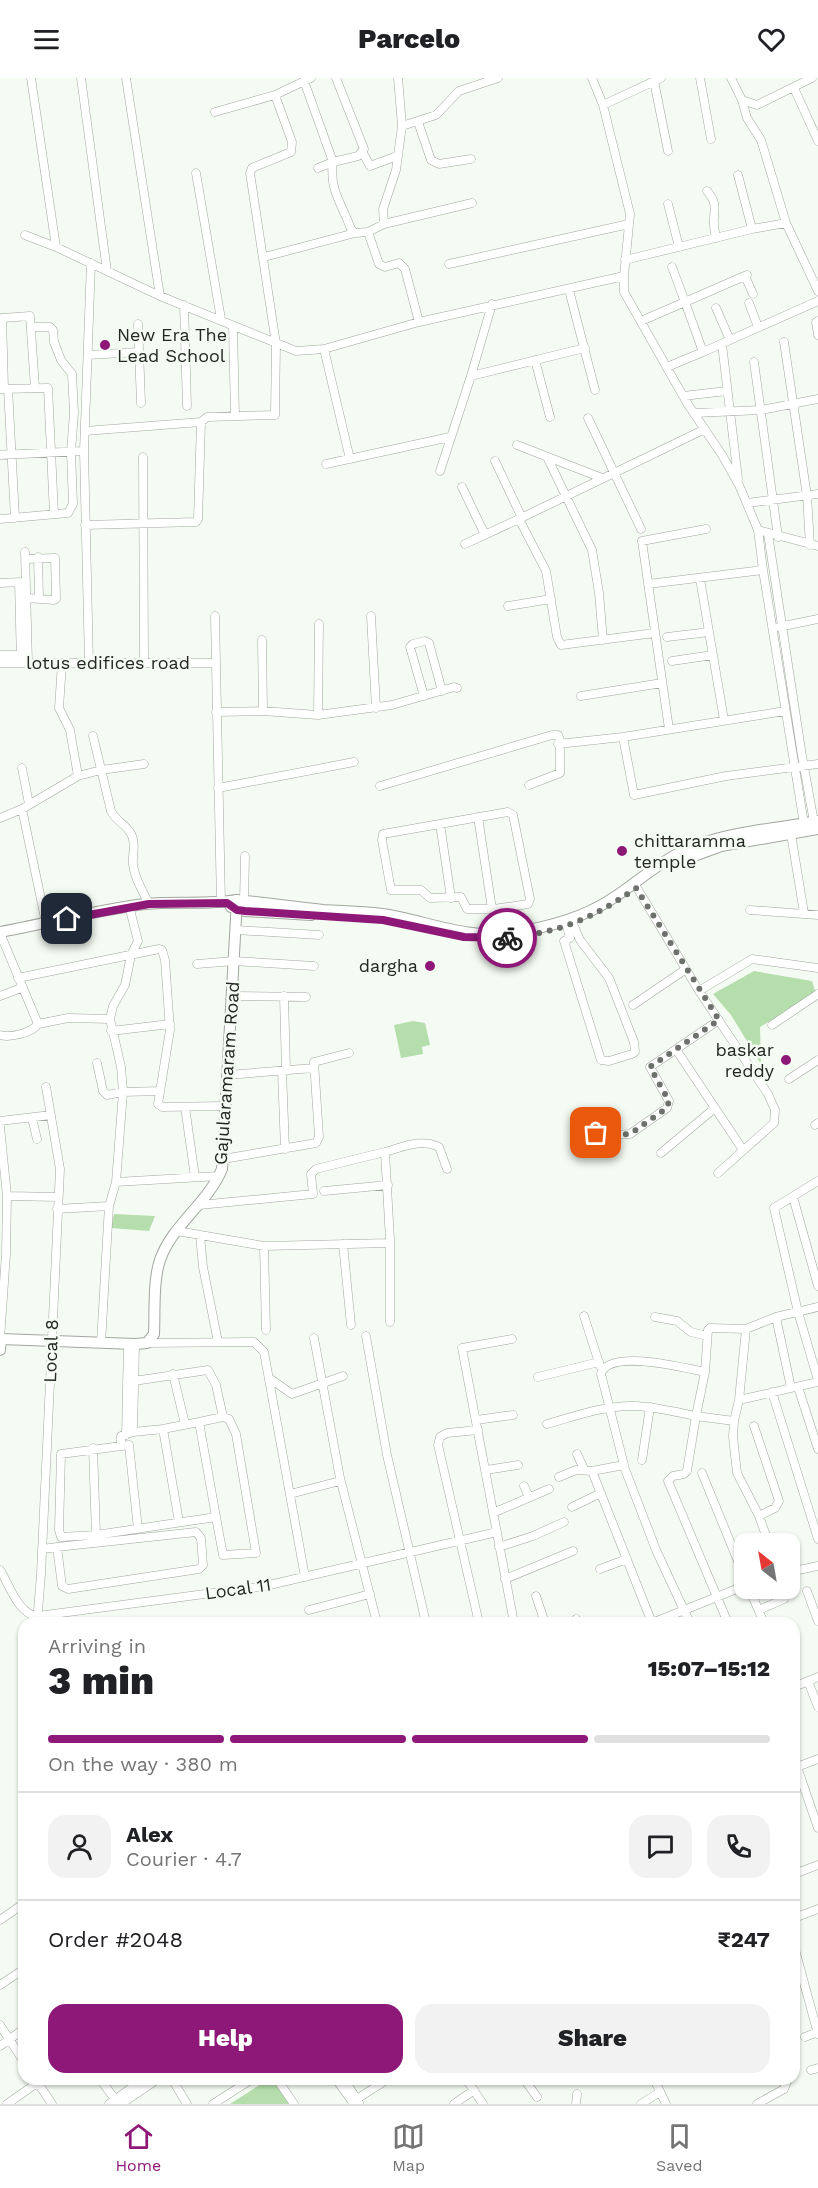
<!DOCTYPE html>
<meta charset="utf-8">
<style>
body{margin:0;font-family:"Work Sans",sans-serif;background:#f2f2f2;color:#202124;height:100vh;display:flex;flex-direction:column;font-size:22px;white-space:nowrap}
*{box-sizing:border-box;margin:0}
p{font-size:20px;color:#757577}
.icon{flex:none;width:33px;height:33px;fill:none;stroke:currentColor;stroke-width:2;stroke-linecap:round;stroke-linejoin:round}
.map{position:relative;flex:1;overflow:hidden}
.sheet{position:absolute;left:18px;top:1539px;width:782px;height:468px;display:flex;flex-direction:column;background:#fff;border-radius:18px;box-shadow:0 2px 4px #0004}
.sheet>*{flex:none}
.needle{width:39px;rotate:329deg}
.fabs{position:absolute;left:734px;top:1455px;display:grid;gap:12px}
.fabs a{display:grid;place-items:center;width:66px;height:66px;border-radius:12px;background:#fff;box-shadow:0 2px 4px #0004;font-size:30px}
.pin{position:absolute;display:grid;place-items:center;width:51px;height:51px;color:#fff;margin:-26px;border-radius:12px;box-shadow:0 3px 9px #0006}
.courier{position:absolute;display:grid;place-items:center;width:60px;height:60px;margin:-30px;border:4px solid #8e1878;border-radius:50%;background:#fff;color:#222;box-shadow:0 2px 8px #0007}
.overview em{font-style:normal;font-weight:800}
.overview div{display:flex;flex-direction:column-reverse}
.overview{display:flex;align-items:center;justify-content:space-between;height:102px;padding:0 30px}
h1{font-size:39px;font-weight:800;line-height:45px}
.bar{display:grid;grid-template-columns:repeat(4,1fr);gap:9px 6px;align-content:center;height:72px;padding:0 30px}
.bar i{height:8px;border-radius:4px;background:#e0e0e0}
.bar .selected{background:#8e1878}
.bar p{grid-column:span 4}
.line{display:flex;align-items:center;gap:15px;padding:0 30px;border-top:2px solid #e0e0e0}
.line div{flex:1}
.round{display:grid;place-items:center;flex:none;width:63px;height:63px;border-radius:18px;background:#f2f2f2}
.button{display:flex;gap:12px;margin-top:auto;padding:12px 30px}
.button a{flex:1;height:69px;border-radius:18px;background:#8e1878;color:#fff;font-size:24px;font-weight:800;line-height:69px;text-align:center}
.button a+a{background:#f2f2f2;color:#202124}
header{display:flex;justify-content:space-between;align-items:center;height:78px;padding:0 30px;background:#fff;font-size:27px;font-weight:800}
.tab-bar{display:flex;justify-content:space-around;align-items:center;height:84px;border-top:2px solid #e0e0e0;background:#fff;font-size:16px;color:#757577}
.tab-bar a{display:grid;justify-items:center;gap:3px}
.tab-bar .selected{color:#8e1878}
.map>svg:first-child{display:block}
</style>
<header><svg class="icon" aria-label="menu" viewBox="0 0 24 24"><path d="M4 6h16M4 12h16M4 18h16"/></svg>Parcelo<svg class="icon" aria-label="heart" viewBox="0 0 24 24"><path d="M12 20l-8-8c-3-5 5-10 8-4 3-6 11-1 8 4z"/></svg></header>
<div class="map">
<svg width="818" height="2026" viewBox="0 0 818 2026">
<rect width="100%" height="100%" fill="#f4fbf2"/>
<path fill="#b6dead" d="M754,893L812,903L815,913L799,926L760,949L761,986L731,937L713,916Z
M413,943L425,945L430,967L422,969L423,976L401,980L394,947Z
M114,1136L155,1138L149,1153L111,1150Z
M269,2001H273L291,2026H230Z"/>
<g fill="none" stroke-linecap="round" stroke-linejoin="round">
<defs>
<path id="street" d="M31,0L56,169L160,218L296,273L324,271L419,244L624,198
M81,0L107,193
M126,0L160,218
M336,0L364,71L358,78L333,84C329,112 342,126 351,151L355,155
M592,0L603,27L630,136L624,198V214L687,325L722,377L739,407L758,452L818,468
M700,0L711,61
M731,0L742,22L757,27L812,0
M304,3L333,84L318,90
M654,3L668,73
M794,10L818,63
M742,22L747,40L761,62L786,145L818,213
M603,27L661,0
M215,34L275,17L311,0
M418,44L431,82L439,86L471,81
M402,48L436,37L459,13L498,0
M363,75L370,88L397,78
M196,95L221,241
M738,97L752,151
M707,113C716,123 715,129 714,140C713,147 715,154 716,160
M668,126L679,169
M384,146L383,131L396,92L402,48L398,0
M368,154L384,146L472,125
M25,157L56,169
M264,179L355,155L368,154L379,186L385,189L399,185L405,191L419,244
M625,182L752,151L786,145
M449,186L629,146
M672,189L685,224L747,197
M745,198L753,216
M569,212L595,312
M749,225L758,249
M184,227L187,328
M716,230L730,262
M641,243L685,224L703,274L818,223
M818,243L816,244L818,257
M138,246L141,325
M233,248L235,338
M784,264L807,418L810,467
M722,266L738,401
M324,271L350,381
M88,277L138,274
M535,282L550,339
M754,284L778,459
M667,289L703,274
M471,298L585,270
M0,311L48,310L54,436
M4,311L2,240L30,238L35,310
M8,311L15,440
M683,318L727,313
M695,335L761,332L818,321
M588,340L641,451
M85,353L201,344
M517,367L602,400
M0,377L84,373
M143,379L144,584
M547,379L592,472L599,515L603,562
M495,383L522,440
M326,386L450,359
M440,393L471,298L492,226
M462,409L485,457
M747,425L818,416
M0,441L68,435L73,426L71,374L74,335L72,296L61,282L54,264L53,252L50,249H31
M85,447L196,444L198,441L201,344L207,339L275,337L276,266L250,95L252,90L291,74L292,64L275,17
M758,452L763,492L804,746
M768,456L802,678L814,744
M465,466L519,441
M25,474L28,585
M38,479L39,521
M26,481L55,480L56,521L54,522L27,520
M700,501L724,642
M19,504L21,585
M0,505L22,504
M648,506L763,492
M508,528L551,521
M215,538L221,825
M371,538L376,630
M779,549L818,541
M655,555L561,567L557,559L546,493L519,441L705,351
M667,559L709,554
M262,562L263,633
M0,577H21
M672,583L713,577
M0,585H216
M62,585L59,630L70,652L78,698
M89,585L84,373L91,185
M424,618L410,569L413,566L425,563L429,565L442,613
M581,618L662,605
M216,634L263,633L318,637L319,546
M318,637L392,627L454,609L457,610
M669,651L642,463L706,451
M93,658L111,733C116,744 128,747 132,758C136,767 132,777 133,786C134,799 143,814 149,826
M623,659L634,717L726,698L818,686
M558,666L623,659L785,633
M22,690L29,726
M529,707L560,695V669
M380,708L552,657H558L561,665
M218,710L354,684
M22,731L46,845
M478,739L492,831
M0,740L22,731L78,698L101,692L144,686
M440,746L451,820
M791,756L804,835
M634,805L699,913L768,1016L775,1032L774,1045L718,1095
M244,823L245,778
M494,831H467L461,819L430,820L421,812H391L382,762L383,756L508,734L513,737L530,821L528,826L494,831L496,859
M750,832L818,837
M567,848L570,860L564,863L601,982L609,983L632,976L635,974L634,964L609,900L580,862L573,846
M236,852L319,857
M0,855L38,946L68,940L110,941L121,989L123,1014L116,1104L109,1128L101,1265
M197,886L234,883L314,888
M18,900L159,871L162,872L165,882L170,952L158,1026L162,1029L225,1028
M699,913L752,881L818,890
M0,918L21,910
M232,918L306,919
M284,918L286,993
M633,927L686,891
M110,941L113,928L125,907L131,877L138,863L129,828
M772,947L818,916
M111,953L170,946
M0,957C10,960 32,955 38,946
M677,973L743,1072
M97,985L103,1013L107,1017L123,1014L160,1013
M282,993L285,1071
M227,997L314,990
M789,1001L818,982
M185,1029L195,1099
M32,1040L37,1061
M0,1043L51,1037
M815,1047L818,1045
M0,1049L7,1118L6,1176L0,1261
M595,1053L598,1058L630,1056L667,1030L669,1023L650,989L719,942
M385,1074C403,1069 421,1060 439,1069L447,1091
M661,1075L715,1030
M223,1081L316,1065L319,1059L314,984L349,975
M818,1103L774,1130L798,1234L818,1302
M116,1104L219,1098
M324,1113L388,1107
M7,1118L58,1119
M793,1119L818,1208
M199,1127L313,1116L311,1096L316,1091L385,1074L390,1162V1244
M57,1131L109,1128
M177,1153L264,1168L390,1165
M200,1157L203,1189L218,1264
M343,1166L351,1247
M264,1168L266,1252
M584,1238L600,1288
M655,1239L677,1243L691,1254L707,1258
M776,1239L791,1310
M746,1251L739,1322L734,1343L733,1359L737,1395L759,1438L769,1466
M366,1258L387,1377L426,1545
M314,1260L340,1400L377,1545
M512,1261L462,1270L514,1545
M147,1265L254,1264L264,1274L305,1499
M173,1296L185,1346
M538,1299L599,1284
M269,1300L292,1316L343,1298
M127,1304L208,1292L216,1307L223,1339
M798,1309L818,1371
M772,1314L818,1461
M739,1322L818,1304
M476,1342L513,1337
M547,1346C576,1338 605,1327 635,1328C656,1329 676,1334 696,1338L705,1294L708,1252L710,1250L746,1251L776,1239L818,1229
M754,1348L779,1423L775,1430L759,1438
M163,1351L179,1444
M478,1352L447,1355L440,1359L438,1367L479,1545
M133,1354L135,1266
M126,1357L128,1266
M121,1368V1358L133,1354L163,1351L199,1344L216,1439
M93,1370L96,1457
M577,1376L584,1391
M642,1382L650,1329
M486,1392L518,1387
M592,1393L652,1545
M702,1395L744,1498
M559,1399L576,1392L592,1393L624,1387
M524,1408L529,1419
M290,1416L340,1403
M572,1429L601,1415
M493,1435L549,1411
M138,1451L129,1367L61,1376L59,1452L61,1459L96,1457L216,1439L223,1477L256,1475L236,1356L229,1341L223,1339L199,1344
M499,1469L533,1458L564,1444
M43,1471L57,1469L196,1454L201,1460L203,1487L199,1491L68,1511L62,1508L57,1469
M600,1491L627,1481
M0,1492C9,1506 19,1538 38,1538L265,1508L497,1454
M789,1494L818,1488
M505,1501L573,1473
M749,1510L764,1545
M807,1513L818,1543
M536,1518L545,1545
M309,1532L370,1516
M759,1532L784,1521
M576,1541L578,1545
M37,1545L41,1496L60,1091L46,1009
M652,1545L744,1508
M690,1545L656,1472L625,1391L601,1296C609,1270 685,1290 705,1294
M728,1545L668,1403L673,1398L684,1396L687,1393L696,1338L734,1343
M808,1603L818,1629
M794,1609L818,1599
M794,1680L818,1750
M794,1690L818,1681
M794,1796L818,1787
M794,1840L818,1831
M0,1842L23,1826
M794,1868L818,1956
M0,1907L24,1891
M0,1947L24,1984
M805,1959L818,1954
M0,1968L24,1951
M811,1992L818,1990
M100,2001L117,2024
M172,2001L187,2026
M277,2001L294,2026
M336,2001L354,2026
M344,2001L359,2025
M466,2001L483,2026
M524,2001L537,2019
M654,2001L666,2026
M36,2002L52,2026
M352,2024L388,2001
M7,2026L37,2005
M109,2026L144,2001
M121,2026L158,2001
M213,2026L252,2001
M454,2026L474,2012
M576,2026L577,2016
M641,2026L660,2014
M757,2026L784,2011L788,2001"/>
<path id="secondary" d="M680,783L721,768L818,751
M231,829L245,833L311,837
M0,854C48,845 97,832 145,826C176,823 207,827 237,822C266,825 294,829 323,832C342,833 362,833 382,836C424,842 468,862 511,855C544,850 581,841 610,822C634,807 655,787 681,774C720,754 775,751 818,743
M0,1272L1,1261L135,1266L147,1265L154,1256C155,1234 153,1202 160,1182C172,1147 208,1125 222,1091L237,822"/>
</defs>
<use href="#street" stroke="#a1a79f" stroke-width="9"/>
<use href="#secondary" stroke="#a1a79f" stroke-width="12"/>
<use href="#street" stroke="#fff" stroke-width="8"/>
<use href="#secondary" stroke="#fff" stroke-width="10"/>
</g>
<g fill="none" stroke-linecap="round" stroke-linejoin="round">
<path stroke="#6d716b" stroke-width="6" stroke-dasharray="0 10.8" d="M507,860C561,854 592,841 636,810L719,942L650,989L669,1023L667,1030L630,1056L598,1058L596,1055"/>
<path stroke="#8e1878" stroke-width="8" d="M67,841L149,826L227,825L237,832L245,833L383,842L464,859L507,860"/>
</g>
<g fill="#8e1878" stroke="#f4fbf2" stroke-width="2">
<circle cx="105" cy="267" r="6"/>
<circle cx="622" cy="773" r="6"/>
<circle cx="430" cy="888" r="6"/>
<circle cx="786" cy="982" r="6"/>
</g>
<g text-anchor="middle" stroke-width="5" stroke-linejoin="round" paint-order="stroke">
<g font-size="18" fill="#242723" stroke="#f4fbf2" text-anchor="start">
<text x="117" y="263">New Era The<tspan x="117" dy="21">Lead School</tspan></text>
<text x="634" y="769">chittaramma<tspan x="634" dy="21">temple</tspan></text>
<text x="418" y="894" text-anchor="end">dargha</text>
<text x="774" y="978" text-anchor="end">baskar<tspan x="774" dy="21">reddy</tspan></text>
</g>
<g font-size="18" fill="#242723" stroke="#f4fbf2">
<text x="108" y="591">lotus edifices road</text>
<text transform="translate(227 995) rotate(-86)" y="6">Gajularamaram Road</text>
<text transform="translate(51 1273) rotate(-88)" y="6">Local 8</text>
<text transform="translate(238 1511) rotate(-8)" y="6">Local 11</text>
</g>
</g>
</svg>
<div class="fabs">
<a><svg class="needle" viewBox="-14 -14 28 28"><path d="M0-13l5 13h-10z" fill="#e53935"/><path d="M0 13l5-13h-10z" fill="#757577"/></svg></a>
</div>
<div class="pin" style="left:596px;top:1055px;background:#ea580c"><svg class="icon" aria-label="bag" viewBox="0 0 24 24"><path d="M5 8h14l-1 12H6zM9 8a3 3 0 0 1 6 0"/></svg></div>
<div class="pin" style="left:67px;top:841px;background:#1f2937"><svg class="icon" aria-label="home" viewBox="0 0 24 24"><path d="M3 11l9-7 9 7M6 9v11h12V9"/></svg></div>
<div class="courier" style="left:507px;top:860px"><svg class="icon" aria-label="bike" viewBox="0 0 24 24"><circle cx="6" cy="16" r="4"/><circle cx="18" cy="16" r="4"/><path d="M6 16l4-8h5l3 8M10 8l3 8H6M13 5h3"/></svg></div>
<section class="sheet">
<div class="overview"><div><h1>3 min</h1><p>Arriving in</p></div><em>15:07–15:12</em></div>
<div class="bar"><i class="selected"></i><i class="selected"></i><i class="selected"></i><i></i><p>On the way · 380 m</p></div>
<div class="line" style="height:108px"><a class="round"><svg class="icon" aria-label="person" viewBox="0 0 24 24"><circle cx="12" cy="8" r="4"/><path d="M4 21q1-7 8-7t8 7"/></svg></a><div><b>Alex</b><p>Courier · 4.7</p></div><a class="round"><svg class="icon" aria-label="chat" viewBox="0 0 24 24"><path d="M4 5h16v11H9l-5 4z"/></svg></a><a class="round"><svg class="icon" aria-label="phone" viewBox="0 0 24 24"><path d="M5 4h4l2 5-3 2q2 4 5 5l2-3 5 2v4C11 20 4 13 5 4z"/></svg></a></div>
<div class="line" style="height:78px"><div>Order #2048</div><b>₹247</b></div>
<div class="button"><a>Help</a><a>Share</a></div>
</section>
</div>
<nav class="tab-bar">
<a class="selected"><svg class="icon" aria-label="home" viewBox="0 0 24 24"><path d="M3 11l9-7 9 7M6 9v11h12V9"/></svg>Home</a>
<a><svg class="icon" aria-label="map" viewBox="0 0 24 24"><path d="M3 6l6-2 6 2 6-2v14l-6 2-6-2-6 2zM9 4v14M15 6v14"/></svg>Map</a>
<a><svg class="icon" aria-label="saved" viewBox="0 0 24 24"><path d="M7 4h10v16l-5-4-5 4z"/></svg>Saved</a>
</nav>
